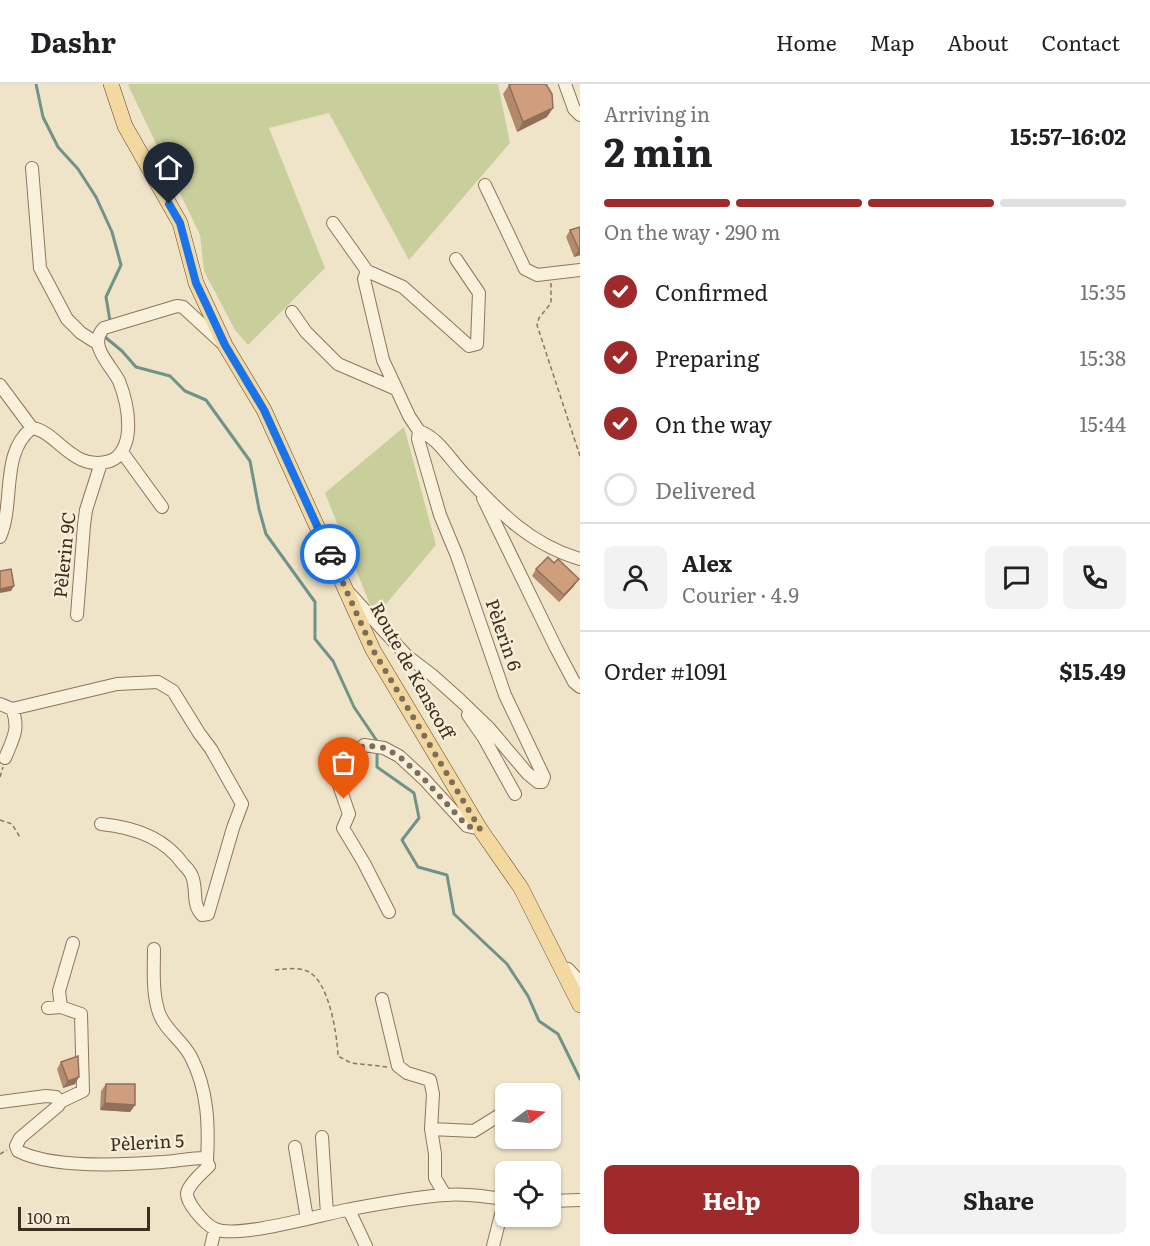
<!DOCTYPE html>
<meta charset="utf-8">
<style>
body{margin:0;font-family:Literata,serif;background:#f2f2f2;color:#202124;height:100vh;display:flex;flex-direction:column;font-size:22px;white-space:nowrap}
*{box-sizing:border-box;margin:0}
p{font-size:20px;color:#757577}
.icon{flex:none;width:33px;height:33px;fill:none;stroke:currentColor;stroke-width:2;stroke-linecap:round;stroke-linejoin:round}
.map{position:relative;flex:1;overflow:hidden}
.sheet{display:flex;flex-direction:column;background:#fff;width:570px}
.sheet>*{flex:none}
.needle{width:39px;rotate:75deg}
.buttons{position:absolute;left:495px;top:999px;display:grid;gap:12px}
.buttons a{display:grid;place-items:center;width:66px;height:66px;border-radius:9px;background:#fff;box-shadow:0 2px 4px #0004;font-size:30px}
.scale{position:absolute;left:18px;bottom:15px;width:132px;box-sizing:border-box;padding-left:6px;border:3px solid #3d2e20;border-top:0;font-size:16px;line-height:21px;white-space:nowrap;color:#3d2e20;-webkit-text-stroke:4px #f7eed8;paint-order:stroke}
.pin{position:absolute;display:grid;place-items:center;width:51px;height:51px;color:#fff;margin:-62px -26px;border-radius:50% 50% 50% 0;rotate:-45deg;box-shadow:0 0 6px #0007}
.pin .icon{rotate:45deg}
.courier{position:absolute;display:grid;place-items:center;width:60px;height:60px;margin:-30px;border:4px solid #1a73e8;border-radius:50%;background:#fff;color:#222;box-shadow:0 2px 8px #0007}
.headline em{font-style:normal;font-weight:700}
.headline div{display:flex;flex-direction:column-reverse}
.headline{display:flex;align-items:center;justify-content:space-between;height:102px;padding:0 24px}
h1{font-size:39px;font-weight:700;line-height:45px}
.bar{display:grid;grid-template-columns:repeat(4,1fr);gap:9px 6px;align-content:center;height:72px;padding:0 24px}
.bar i{height:8px;border-radius:4px;background:#e0e0e0}
.bar .selected{background:#9e2a2b}
.bar p{grid-column:span 4}
.line{display:flex;align-items:center;gap:15px;padding:0 24px;border-top:2px solid #e0e0e0}
.line div{flex:1}
.round{display:grid;place-items:center;flex:none;width:63px;height:63px;border-radius:9px;background:#f2f2f2}
ol{padding:0 24px;list-style:none}
li{display:flex;align-items:center;gap:18px;height:66px}
li p{margin-inline-start:auto}
li .icon{padding:6px;border-radius:50%;background:#9e2a2b;color:#fff;stroke-width:4}
li:last-child{color:#757577}
li i{width:33px;height:33px;border:3px solid #e0e0e0;border-radius:50%}
.action{display:flex;gap:12px;margin-top:auto;padding:12px 24px}
.action a{flex:1;height:69px;border-radius:9px;background:#9e2a2b;color:#fff;font-size:24px;font-weight:700;line-height:69px;text-align:center}
.action a+a{background:#f2f2f2;color:#202124}
header{display:flex;align-items:center;gap:36px;box-sizing:border-box;height:84px;padding:0 30px;background:#fff;border-bottom:2px solid #e0e0e0}
header strong{font-size:28px}
nav{display:flex;gap:33px;margin-inline-start:auto;font-size:21px}
main{display:flex;flex:1;min-height:0}
.map>svg:first-child{display:block}
</style>
<header>
<strong>Dashr</strong>
<nav><a>Home</a><a>Map</a><a>About</a><a>Contact</a></nav>
</header>
<main>
<div class="map">
<svg width="580" height="1162" viewBox="0 0 580 1162">
<rect width="100%" height="100%" fill="#f0e4c8"/>
<path fill="#c9cf9b" d="M129,0H498L510,59L409,176L329,29L269,44L325,184L248,261L235,246L204,187L200,151L128,1Z
M404,343L436,461L375,533L325,409Z"/>
<g fill="none" stroke-linecap="round" stroke-linejoin="round">
<path stroke="#6f938a" stroke-width="3" d="M36,0L43,33L58,63L78,85L96,113L112,148L121,181L106,213L110,237
M106,250L105,253L122,267L136,283L170,292L185,307L206,316L250,377L259,425L266,450L315,518V555L333,577L354,623L377,657
M377,671V683L414,709L419,734L402,756L418,783L447,791L454,830L507,880L528,912L539,937L558,950L580,995"/>
<defs>
<path id="minor" d="M565,0L574,25L580,31
M32,84L40,184L67,235L81,249L97,259
M485,101L525,185L537,191L580,186
M333,139L367,187
M292,228L306,248L338,280L396,305
M0,301L32,344
M419,347L409,332L383,276L364,195L367,187L403,203L469,262L477,260L479,209L456,175
M122,368L162,423
M483,414L556,564L574,598L580,603
M0,453C15,418 0,369 32,344C57,347 73,389 110,377C122,373 127,359 128,347C129,331 125,312 119,297C111,281 87,261 104,244L177,222L183,223L221,258
M350,510L407,572L432,591L460,616L489,644L527,689L538,698H542L544,693L505,611L457,472L440,431L418,355L419,347C439,354 450,376 465,391C499,428 531,461 580,475
M77,531L84,441L86,426L101,379
M0,620L12,625C20,644 13,655 5,674
M12,625L117,600L158,598L173,607L199,649L211,665L242,720L233,744L208,830L202,831C192,820 197,809 193,795C192,790 187,784 183,780C164,753 132,743 101,740
M468,631L484,654L515,710
M389,828L364,779L343,744L349,730L339,701V690L348,676L362,663L364,661L384,664L399,672L424,695L467,742L480,745
M154,865C154,885 152,909 159,929C165,946 183,957 191,973C208,1006 209,1041 207,1077
M562,884L568,885L580,898
M382,915L398,982L407,989L430,996L433,1010L431,1045L435,1070V1094L445,1111
M61,923L59,907L73,859
M48,924L61,923L81,930L83,1007L60,1018L58,1022L20,1054L16,1062L18,1067C53,1085 124,1081 163,1078C177,1077 191,1074 205,1074L209,1082C202,1089 192,1097 188,1106C182,1116 206,1141 215,1145C237,1155 320,1131 346,1126C378,1120 413,1113 446,1111C466,1109 486,1113 505,1115L493,1162
M0,1018L46,1012L56,1013L60,1018
M431,1045L474,1047L506,1027
M322,1053L327,1130
M295,1063L307,1135
M550,1117L580,1116
M349,1126L366,1162
M211,1162L215,1145"/>
<path id="major" d="M111,0L125,42L180,139L196,199L225,261L264,326L373,566L480,745L521,804L580,921"/>
</defs>
<use href="#minor" stroke="#8d765c" stroke-width="14"/>
<use href="#major" stroke="#5b4430" stroke-width="16"/>
<path stroke="#8d765c" stroke-width="1.5" stroke-dasharray="4.5 3" stroke-linecap="butt" d="M551,199V219L539,234L537,241L580,372
M0,693L3,683
M0,736L12,740L21,755
M275,886C285,885 298,883 307,887C329,896 337,950 338,972L351,979L388,983
M0,1070L7,1066"/>
<use href="#minor" stroke="#faf1dc" stroke-width="12"/>
<use href="#major" stroke="#f3d9a0" stroke-width="15"/>
</g>
<path fill="#b2896c" d="M509,1L547,33L517,48L503,10Z
M580,143V171L574,173L566,153L570,146Z
M536,485L574,502L559,518L532,492Z
M61,978L75,1000L63,1004L57,985Z
M106,1000L135,1021L130,1028L100,1026L101,1007Z"/>
<path fill="#916f58" d="M553,24L547,33L517,48L523,38Z
M579,166H580V171L574,173Z
M579,495L574,502L559,518L564,511Z
M14,502L11,507L0,509V505Z
M79,993L75,1000L63,1004L68,997Z
M105,1019L135,1021L130,1028L100,1026Z"/>
<path fill="#cf9f7d" stroke="#916f58" stroke-width="1.5" d="M512,0H546L552,10L553,24L523,38L509,1Z
M580,143V166H579L570,146Z
M548,473L554,479L558,475L579,495L564,511L536,485Z
M11,485L14,502L0,505V487Z
M78,972L79,993L68,997L61,978Z
M106,1000H135V1021L105,1019Z"/>
<g fill="none" stroke-linecap="round" stroke-linejoin="round">
<path stroke="#7c6e5b" stroke-width="6" stroke-dasharray="0 10.8" d="M330,470L373,566L480,745L467,742L424,695L399,672L384,664L364,661C342,679 335,687 344,715"/>
<path stroke="#1a73e8" stroke-width="8" d="M169,120L180,139L196,199L206,220L225,261L264,326L330,470"/>
</g>
<g text-anchor="middle" stroke-width="5" stroke-linejoin="round" paint-order="stroke">
<g font-size="18" fill="#3d2e20" stroke="#f7eed8">
<text transform="translate(65 471) rotate(-84)" y="6">Pèlerin 9C</text>
<text transform="translate(503 551) rotate(71)" y="6">Pèlerin 6</text>
<text transform="translate(412 587) rotate(61)" y="6">Route de Kenscoff</text>
<text transform="translate(147 1059) rotate(-3)" y="6">Pèlerin 5</text>
</g>
</g>
</svg>
<div class="buttons">
<a><svg class="needle" viewBox="-14 -14 28 28"><path d="M0-13l5 13h-10z" fill="#e53935"/><path d="M0 13l5-13h-10z" fill="#757577"/></svg></a>
<a><svg class="icon" aria-label="locate" viewBox="0 0 24 24"><circle cx="12" cy="12" r="6"/><path d="M12 2v4M12 18v4M2 12h4M18 12h4"/></svg></a>
</div>
<div class="scale">100 m</div>
<div class="pin" style="left:344px;top:715px;background:#ea580c"><svg class="icon" aria-label="bag" viewBox="0 0 24 24"><path d="M5 8h14l-1 12H6zM9 8a3 3 0 0 1 6 0"/></svg></div>
<div class="pin" style="left:169px;top:120px;background:#1f2937"><svg class="icon" aria-label="home" viewBox="0 0 24 24"><path d="M3 11l9-7 9 7M6 9v11h12V9"/></svg></div>
<div class="courier" style="left:330px;top:470px"><svg class="icon" aria-label="car" viewBox="0 0 24 24"><path d="M5 17H2v-5l4-1 3-4h7l3 4 3 1v5h-3M9 17h6M6 11h13"/><circle cx="7" cy="17" r="2"/><circle cx="17" cy="17" r="2"/></svg></div>
</div>
<section class="sheet">
<div class="headline"><div><h1>2 min</h1><p>Arriving in</p></div><em>15:57–16:02</em></div>
<div class="bar"><i class="selected"></i><i class="selected"></i><i class="selected"></i><i></i><p>On the way · 290 m</p></div>
<ol>
<li><svg class="icon" aria-label="check" viewBox="0 0 24 24"><path d="M5 12l5 5 9-10"/></svg>Confirmed<p>15:35</p></li>
<li><svg class="icon" aria-label="check" viewBox="0 0 24 24"><path d="M5 12l5 5 9-10"/></svg>Preparing<p>15:38</p></li>
<li><svg class="icon" aria-label="check" viewBox="0 0 24 24"><path d="M5 12l5 5 9-10"/></svg>On the way<p>15:44</p></li>
<li><i></i>Delivered</li>
</ol>
<div class="line" style="height:108px"><a class="round"><svg class="icon" aria-label="person" viewBox="0 0 24 24"><circle cx="12" cy="8" r="4"/><path d="M4 21q1-7 8-7t8 7"/></svg></a><div><b>Alex</b><p>Courier · 4.9</p></div><a class="round"><svg class="icon" aria-label="chat" viewBox="0 0 24 24"><path d="M4 5h16v11H9l-5 4z"/></svg></a><a class="round"><svg class="icon" aria-label="phone" viewBox="0 0 24 24"><path d="M5 4h4l2 5-3 2q2 4 5 5l2-3 5 2v4C11 20 4 13 5 4z"/></svg></a></div>
<div class="line" style="height:78px"><div>Order #1091</div><b>$15.49</b></div>
<div class="action"><a>Help</a><a>Share</a></div>
</section>
</main>
